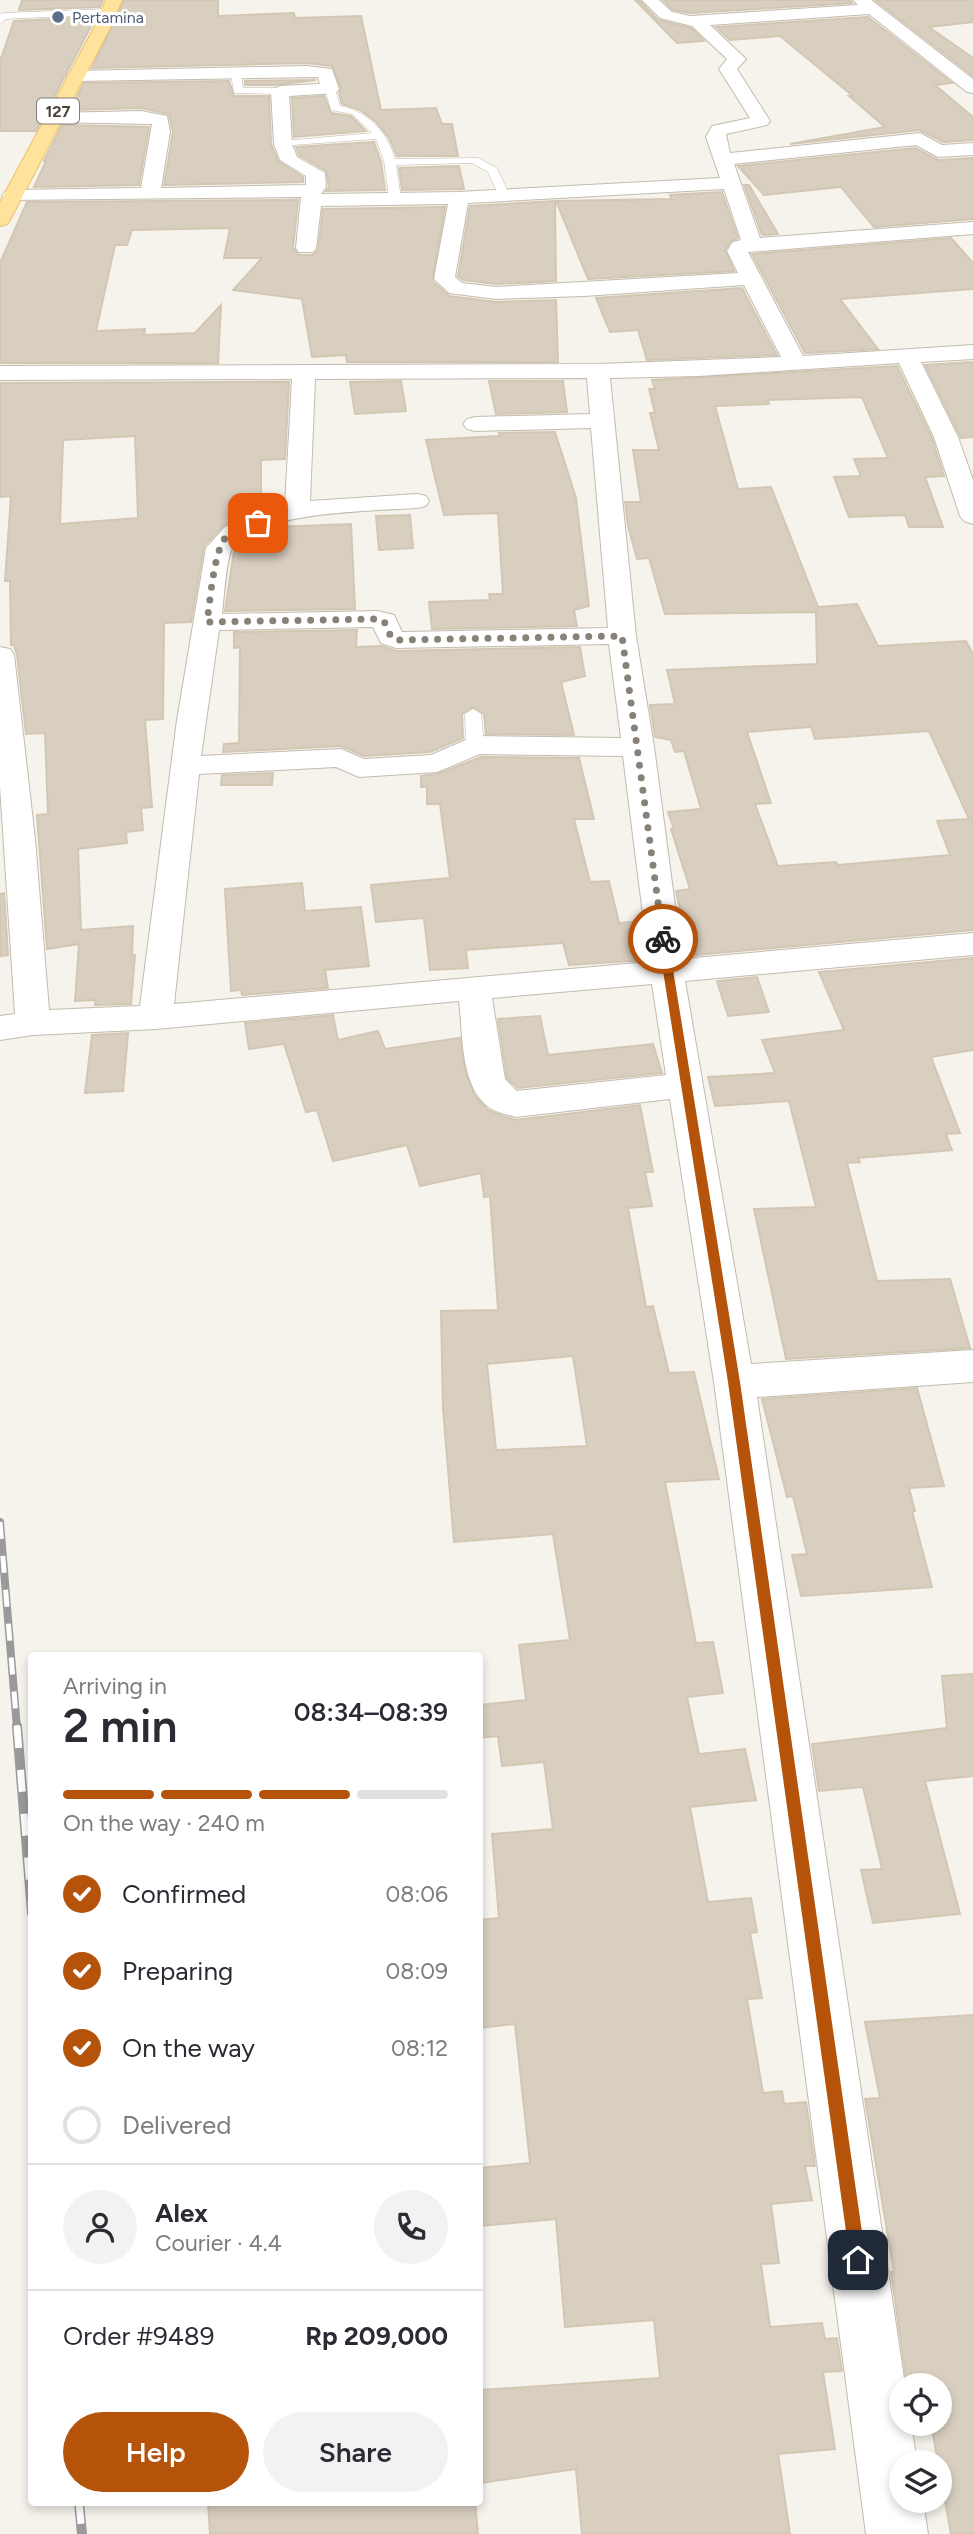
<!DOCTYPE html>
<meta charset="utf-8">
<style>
body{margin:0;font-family:Figtree,sans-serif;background:#f2f2f3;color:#2b2b33;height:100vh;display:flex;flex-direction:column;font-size:26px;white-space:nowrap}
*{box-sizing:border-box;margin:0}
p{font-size:23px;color:#7c7c81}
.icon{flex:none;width:38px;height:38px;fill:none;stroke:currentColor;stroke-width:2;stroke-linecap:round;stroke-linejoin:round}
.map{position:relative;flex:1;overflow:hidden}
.drawer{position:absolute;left:28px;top:1652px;width:455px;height:854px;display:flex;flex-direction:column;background:#fff;border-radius:7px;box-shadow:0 4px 10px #0003}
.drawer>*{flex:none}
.controls{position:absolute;left:889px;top:2373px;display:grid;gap:14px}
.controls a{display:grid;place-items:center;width:63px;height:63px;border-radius:50%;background:#fff;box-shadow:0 4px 10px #0003;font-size:35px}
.pin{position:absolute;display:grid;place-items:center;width:60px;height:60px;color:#fff;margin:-30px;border-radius:14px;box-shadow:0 4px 10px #0006}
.courier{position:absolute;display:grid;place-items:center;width:70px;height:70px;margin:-35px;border:5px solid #b45309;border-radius:50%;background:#fff;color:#222;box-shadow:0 2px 9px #0007}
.headline em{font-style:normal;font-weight:600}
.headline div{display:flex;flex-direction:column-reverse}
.headline{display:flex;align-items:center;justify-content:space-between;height:119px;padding:0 35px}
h1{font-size:46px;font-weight:600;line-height:52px}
.bar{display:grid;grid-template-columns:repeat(4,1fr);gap:10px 7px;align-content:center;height:84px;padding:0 35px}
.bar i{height:9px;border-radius:5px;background:#e1e1e2}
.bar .selected{background:#b45309}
.bar p{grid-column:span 4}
.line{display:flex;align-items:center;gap:18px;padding:0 35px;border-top:2px solid #e1e1e2}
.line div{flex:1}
.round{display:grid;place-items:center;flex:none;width:74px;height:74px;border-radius:37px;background:#f2f2f3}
ol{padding:0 35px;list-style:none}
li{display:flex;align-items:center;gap:21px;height:77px}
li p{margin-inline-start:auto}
li .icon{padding:7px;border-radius:50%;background:#b45309;color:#fff;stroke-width:4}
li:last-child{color:#7c7c81}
li i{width:38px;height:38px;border:4px solid #e1e1e2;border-radius:50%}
.action{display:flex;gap:14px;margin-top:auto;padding:14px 35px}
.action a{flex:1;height:80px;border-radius:42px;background:#b45309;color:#fff;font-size:28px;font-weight:600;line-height:80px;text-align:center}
.action a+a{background:#f2f2f3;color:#2b2b33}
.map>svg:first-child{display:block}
</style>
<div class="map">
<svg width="973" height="2534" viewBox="0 0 973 2534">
<rect width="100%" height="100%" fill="#f6f3ec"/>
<path fill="#d8cfc1" stroke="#d3c7b4" stroke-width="2" fill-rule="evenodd" d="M22,0H103L100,7L19,10Z
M124,0H218V16L294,13L295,18L361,16L381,110L436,108L442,124H452L458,156H397L389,138L376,122L360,110L342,104L339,93L341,88L332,66L306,63L92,68Z
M635,0H639L658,20L691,28L704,41L677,43Z
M663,0H850L852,3L690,13L673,10Z
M875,0H973V22L929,27L973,58V76Z
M96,17L36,131H0V61L14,21Z
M868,17L952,83L935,85L973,117V140L943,142L920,130L790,144L885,127L849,96H853L780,36L730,40L716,27Z
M316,80L276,85H245V81Z
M229,81L234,96H269L271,144L278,161L303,177V182L164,185L173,132L169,114L141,108L70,110L84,83Z
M324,96L331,113L351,116L366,131L294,137L292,98Z
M62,125L149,127L139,185L34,187L46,161H44Z
M374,142L381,162L385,190L326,191L329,187L326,171L299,155L296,147Z
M915,148L938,160L973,158V219L874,227L841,187L764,195L738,166Z
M459,166L464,189L402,190L399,168Z
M744,185H749L778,234L762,235Z
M722,192L738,238L731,241L725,250L734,271L588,279L556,201L672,199L670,195Z
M298,200L293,248L299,255H313L318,250L323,209L445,207L432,281L449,296L496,302L556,300L558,362H347L346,355L312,357L302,299L233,290L262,258H224L230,228L132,230L127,245H115L96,331L145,329L144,335L195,333L221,305L218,363H0V263L27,202Z
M555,201L556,281L496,284L463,280L458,276L470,206Z
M951,238L973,263V289L840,299L878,349L805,353L752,254Z
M742,288L777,355L647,360L638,330L610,332L596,298Z
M973,362V437L961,438L925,365Z
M897,366L932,438L944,476L925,477L943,527H909L905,515L849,517L834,477L861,476L854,459L888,458L862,397L768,400L769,404L715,406L738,489L771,487L818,607L857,604L878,646L966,641L973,654V930L684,956L679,918H682L676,891L690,889L671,829H674L668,812L701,809L684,751L675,752L671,740L655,737L650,705L675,704L667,670L817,664L816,612L665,614L649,558L637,559L628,526L625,502H641L633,450H659L650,413H655L649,389H655L652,380ZM811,727L815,739L929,731L969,819L937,821L950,855L837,865L836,862L778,866L755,804L771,803L747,732Z
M401,381L406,411L355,414L350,382Z
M489,381H563L567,412L496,414Z
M289,382L285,459L261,460V511L224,525L204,546L191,622L164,623L163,719L145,720L152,807L141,808L143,830L126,832L127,843L78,849L81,930L133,926L132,955H135L131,1004L95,1005L96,1000L75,1001L79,944L47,949L37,815L48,814L45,733L26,734L17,655L14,645H11L10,581H5L11,496L0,497V383ZM135,436L138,518L60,524L63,440Z
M555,432L576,498L589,606L574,610L577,626L432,629L429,602L490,600L489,594H503L498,513L444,515L426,440L500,436L499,433Z
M410,515L413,548L379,550L376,516Z
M351,524L355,609L225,611L234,551L250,536L273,527Z
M357,630L356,647L382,646L396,651L580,647L585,676L561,682L574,735L486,734L484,714L472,707L462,714L463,738L430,752L364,756L341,746L223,752L224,744L239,743L240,647L234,648V632Z
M481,757L579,758L594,819H574L590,882L609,881L619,923L641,921L646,960L569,965L563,943L466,950L468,968L430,970L424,918L376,922L371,885L450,878L440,804H427V787H421V776L438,774Z
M273,773L272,785H221L222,775Z
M302,883L305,911L361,907L369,966L325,970L328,988L242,995L241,990L231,991L225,889Z
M4,893L8,955L0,956V894Z
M973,958V1050L931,1057L960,1133L946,1134L952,1150L858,1158L860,1162L847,1163L877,1281L950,1279L970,1348L786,1359L754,1209L816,1207L789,1101L715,1106L708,1077L775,1073L762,1040L844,1030L819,972Z
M757,977L769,1012L728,1016L717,981Z
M333,1015L338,1040L378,1031L385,1049L460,1038L465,1071L475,1096L488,1110L503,1116L516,1120L640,1105L653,1172H645L652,1206L628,1208L646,1307L653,1306L669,1373L694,1372L719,1479L665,1482L696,1643L713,1642L723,1693L687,1697L699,1754L745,1749L756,1800L690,1807L708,1902L751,1898L757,1932L750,1933L762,1998L747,1999L763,2093L782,2091L784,2104L806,2102L815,2166H805L812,2200L771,2204L779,2263L761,2264L770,2327L822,2323L825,2339L837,2338L842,2371L823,2372L835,2449L778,2454L790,2534H582L576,2469L480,2483V2390L660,2378L654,2320L565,2327L556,2219L480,2226V2168L530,2163L515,2024L480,2028V1920L499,1918L492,1834L553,1829L544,1762L502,1766L498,1736L480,1738V1705L526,1700L519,1645L570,1640L553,1534L454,1542L443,1409L441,1311L498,1310L490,1196L484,1197L481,1173L420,1186L407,1145L333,1161L317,1110L306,1112L284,1044L249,1049L245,1023ZM573,1356L587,1446L496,1450L487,1364Z
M540,1016L548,1055L653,1044L662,1073L518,1088L507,1078L498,1019Z
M128,1033L123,1091L85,1093L92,1035Z
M917,1388L944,1486L909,1488L915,1511H912L932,1587L801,1596L792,1555L807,1554L793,1496L787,1497L762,1399Z
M973,1674V1776L925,1781L960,1914L873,1923L861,1870L882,1869L863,1787L819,1791L812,1744L947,1728L942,1676Z
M973,2015V2534H951L931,2424H940V2385H907L891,2272H894L865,2099L880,2098L865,2022Z
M208,2502H475L478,2534H210Z"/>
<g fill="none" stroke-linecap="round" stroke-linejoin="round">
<defs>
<path id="service" d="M108,9L111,10V14L6,19L0,24V14L3,13Z
M236,71L241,74L243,88H281L286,91L281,94L234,93L231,74Z
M330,86L335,89L340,106C367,111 387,131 395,159L478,158L497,168L509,194L499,196L488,172L472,163L396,165L401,198L395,201L389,198L384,161L376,139L279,146L278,144L283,141L372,133L352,114L331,110L325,89Z
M473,709L481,714L484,745L475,750L466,745L465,714Z"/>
<path id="minor" d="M642,0H659L672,12L690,16L858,5L853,0H871L973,79V93L967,92L869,14L710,25L746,59L737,69L770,121L767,125L726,134L730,153L920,133L942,145L973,143V155L938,157L916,145L734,164L760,238L973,222V234L748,252L803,356L973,345V359L921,362L958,437L973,480V524L964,521L960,516L934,437L899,363L699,376L610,378L636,636L654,747L682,959L973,933V955L685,981L751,1364L973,1350V1382L757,1397L905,2385H901V2424H911L917,2462H901V2501H923L928,2534H866L714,1382L670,1099L516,1117C506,1114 494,1112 486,1105C460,1082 463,1033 459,1001L156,1029L33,1035L0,1040V1016L15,1014L0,786V647L10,649L14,655L35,839L49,1010L140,1006L177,720L206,548L225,527L285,505L292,379L0,380V366L598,364L781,357L744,285L584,296L496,299L449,293L434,279L448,204L321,206L316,248L313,252H299L296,248L301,197L5,200L2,196L5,192L12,190L141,188L152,124L48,122L45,118L54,113L141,111L167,116L170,132L161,188L306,185V176L280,160L274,144L271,91L280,86L320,84L318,77L76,81L67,76L76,71L306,66L332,69L339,89L336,93L289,96L292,144L297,157L325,173L326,187L321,194L458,192L720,178L706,137L712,126L750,118L719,69L727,59L692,26L660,18ZM724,189L741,240L733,242L727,251L738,273L496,287L462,283L455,277L468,203ZM587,378L590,414L475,417L467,419L463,424L467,429L475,431L591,428L608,628L402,632L394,615L378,611L222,614C224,599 226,555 234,545C262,511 375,511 417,508L426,506L429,501L426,496L417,494L310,501L315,379ZM373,627L381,643L396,648L609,644L621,738L475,736L431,755L364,759L341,749L201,756L219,630ZM480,754L623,756L649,962L174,1004L199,774L336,767L359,777L437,772ZM652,984L666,1075L517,1091L505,1079L492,998Z"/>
<path id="primary" d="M106,0H122L110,28L10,220L7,224L0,226V202L94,28Z"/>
</defs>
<use href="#service" stroke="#c2bbae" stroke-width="1"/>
<use href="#minor" stroke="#c2bbae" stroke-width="2"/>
<use href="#primary" stroke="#e6c16a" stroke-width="2"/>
<use href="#service" fill="#fff" fill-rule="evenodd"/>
<use href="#minor" fill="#fff" fill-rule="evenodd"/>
<use href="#primary" fill="#ffe39c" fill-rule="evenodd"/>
<defs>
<path id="rail-far1" d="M0,1522L17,1728"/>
<path id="rail" d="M17,1726L32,1913
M79,2502L82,2534"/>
</defs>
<use href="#rail-far1" stroke="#9a9a9a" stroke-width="8"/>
<use href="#rail" stroke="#9a9a9a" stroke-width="10"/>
<use href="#rail-far1" stroke="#fff" stroke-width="5" stroke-dasharray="17" stroke-linecap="butt"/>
<use href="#rail" stroke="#fff" stroke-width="7" stroke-dasharray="22" stroke-linecap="butt"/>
</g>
<path fill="#b45309" d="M663,936L668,939L740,1382L866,2260L864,2266L858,2268L852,2266L850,2260L728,1382L658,939Z"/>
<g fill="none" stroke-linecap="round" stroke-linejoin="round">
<path stroke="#878178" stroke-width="7" stroke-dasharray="0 12.6" d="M258,523C248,526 236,528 227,536C214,547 210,603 207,622L378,619L384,621L391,637L396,640L622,636L663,939"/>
</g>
<circle fill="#5c6f8a" stroke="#fff" stroke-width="2.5" cx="58" cy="17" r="7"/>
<g text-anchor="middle" stroke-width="6" stroke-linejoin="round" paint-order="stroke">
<g font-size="16" fill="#4e5e75" stroke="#fff" text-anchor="start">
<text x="72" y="23">Pertamina</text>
</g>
<rect fill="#fff" stroke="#817c74" stroke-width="2" x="37" y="98.5" width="42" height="25" rx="5"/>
<g font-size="16" font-weight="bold" fill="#4b4439">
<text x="58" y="117">127</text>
</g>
</g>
</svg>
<div class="controls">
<a><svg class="icon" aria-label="locate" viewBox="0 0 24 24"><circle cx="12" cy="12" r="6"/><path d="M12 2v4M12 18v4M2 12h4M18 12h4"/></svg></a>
<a><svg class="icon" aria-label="layers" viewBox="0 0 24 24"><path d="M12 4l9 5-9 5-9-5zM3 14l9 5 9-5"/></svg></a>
</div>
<div class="pin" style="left:258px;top:523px;background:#ea580c"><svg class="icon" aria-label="bag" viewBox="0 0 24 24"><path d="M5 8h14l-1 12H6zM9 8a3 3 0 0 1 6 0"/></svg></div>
<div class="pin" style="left:858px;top:2260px;background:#1f2937"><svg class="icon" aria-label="home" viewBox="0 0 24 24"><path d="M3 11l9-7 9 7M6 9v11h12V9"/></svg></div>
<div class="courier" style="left:663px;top:939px"><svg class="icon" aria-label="bike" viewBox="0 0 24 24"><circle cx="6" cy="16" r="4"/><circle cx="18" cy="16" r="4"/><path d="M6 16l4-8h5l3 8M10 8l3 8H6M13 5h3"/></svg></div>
<section class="drawer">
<div class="headline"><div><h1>2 min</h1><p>Arriving in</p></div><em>08:34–08:39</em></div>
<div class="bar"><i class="selected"></i><i class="selected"></i><i class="selected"></i><i></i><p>On the way · 240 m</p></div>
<ol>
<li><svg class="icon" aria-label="check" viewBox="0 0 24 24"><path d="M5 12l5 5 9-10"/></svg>Confirmed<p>08:06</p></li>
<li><svg class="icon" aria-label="check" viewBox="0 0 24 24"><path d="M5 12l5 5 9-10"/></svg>Preparing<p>08:09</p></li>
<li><svg class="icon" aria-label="check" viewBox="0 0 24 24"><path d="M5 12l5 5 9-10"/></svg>On the way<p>08:12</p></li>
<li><i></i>Delivered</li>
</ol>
<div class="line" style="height:126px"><a class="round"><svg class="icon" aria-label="person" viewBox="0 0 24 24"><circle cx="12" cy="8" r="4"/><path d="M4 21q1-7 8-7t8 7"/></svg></a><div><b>Alex</b><p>Courier · 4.4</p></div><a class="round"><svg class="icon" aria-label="phone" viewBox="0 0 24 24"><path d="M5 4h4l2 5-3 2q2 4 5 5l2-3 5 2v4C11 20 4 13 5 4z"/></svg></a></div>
<div class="line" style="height:91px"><div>Order #9489</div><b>Rp 209,000</b></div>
<div class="action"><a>Help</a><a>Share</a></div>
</section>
</div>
